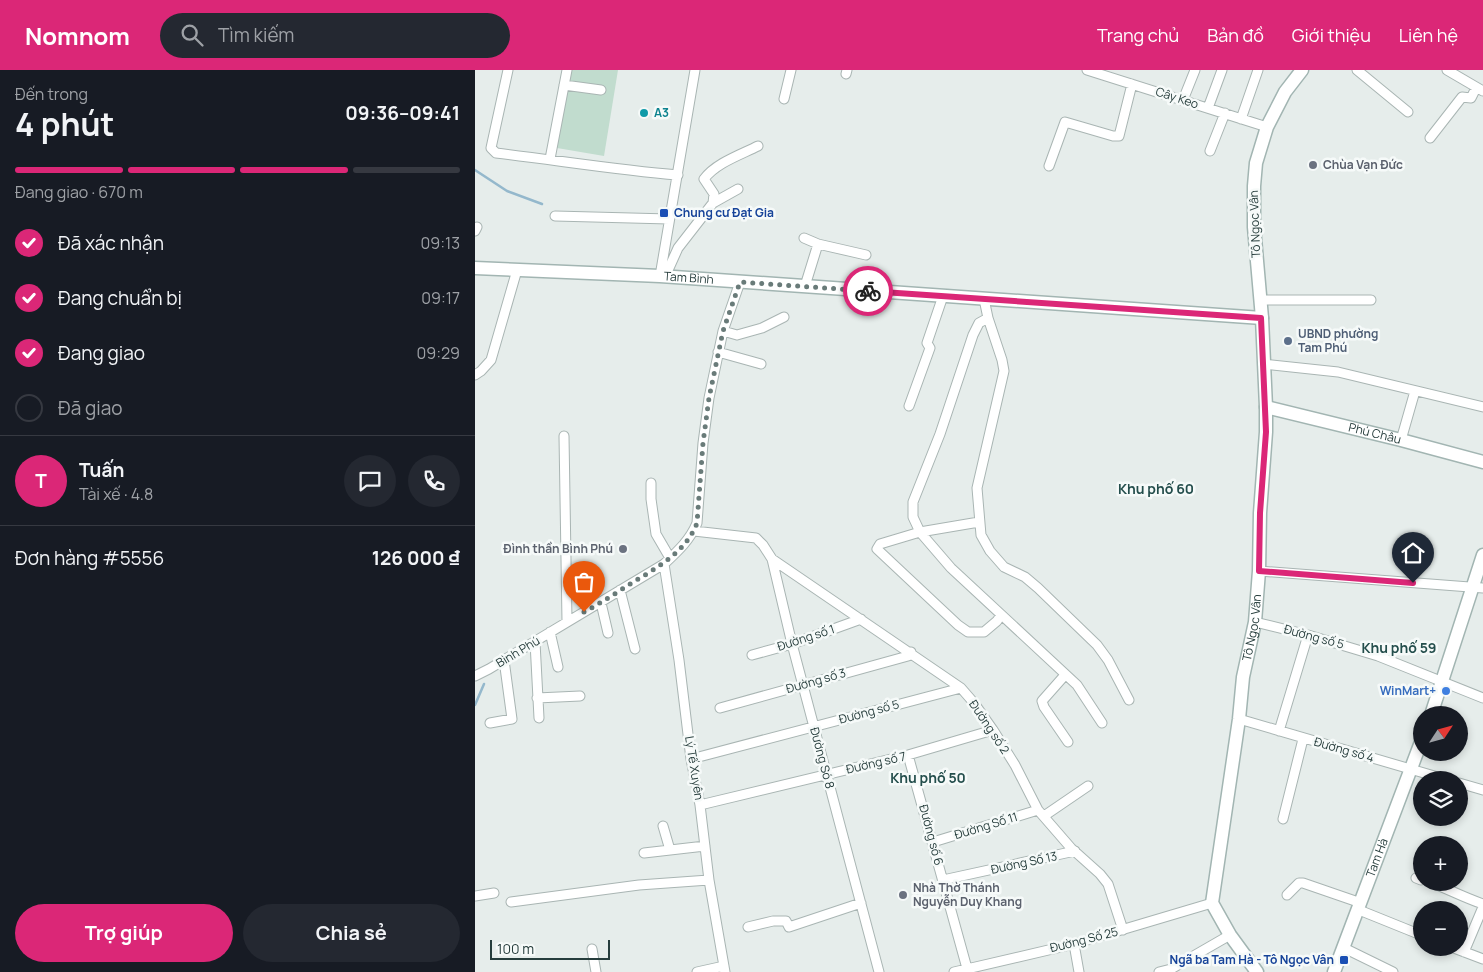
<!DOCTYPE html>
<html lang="vi">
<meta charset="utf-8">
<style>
body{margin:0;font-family:Manrope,sans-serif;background:#242831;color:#f1f3f6;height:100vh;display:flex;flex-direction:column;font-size:19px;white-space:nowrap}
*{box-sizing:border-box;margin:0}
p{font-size:16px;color:#9ea1a6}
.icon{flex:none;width:28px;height:28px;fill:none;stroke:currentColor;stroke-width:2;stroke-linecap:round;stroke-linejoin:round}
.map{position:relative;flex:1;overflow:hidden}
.details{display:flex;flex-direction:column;background:#171b24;width:475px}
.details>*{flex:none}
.needle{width:32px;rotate:54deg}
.fabs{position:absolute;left:938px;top:636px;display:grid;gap:10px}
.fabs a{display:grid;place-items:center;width:55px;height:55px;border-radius:50%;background:#171b24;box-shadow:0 2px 8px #0003;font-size:25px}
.scale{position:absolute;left:15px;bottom:12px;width:120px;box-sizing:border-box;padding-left:5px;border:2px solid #263d3c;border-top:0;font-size:14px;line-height:18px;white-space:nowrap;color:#263d3c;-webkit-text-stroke:4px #f6faf9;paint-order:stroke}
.pin{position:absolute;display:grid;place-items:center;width:42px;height:42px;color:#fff;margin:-51px -21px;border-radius:50% 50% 50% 0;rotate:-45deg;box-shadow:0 0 5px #0007}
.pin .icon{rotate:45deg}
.courier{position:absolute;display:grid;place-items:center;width:50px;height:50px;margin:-25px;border:4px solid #db2777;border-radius:50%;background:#fff;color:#222;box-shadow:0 1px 6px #0007}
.head em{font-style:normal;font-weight:700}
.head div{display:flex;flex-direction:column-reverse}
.head{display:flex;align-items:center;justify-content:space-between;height:85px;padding:0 15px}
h1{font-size:32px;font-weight:700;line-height:38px}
.bar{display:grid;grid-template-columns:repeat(4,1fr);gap:8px 5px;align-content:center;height:60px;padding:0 15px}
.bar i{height:6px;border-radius:4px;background:#363941}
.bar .current{background:#db2777}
.bar p{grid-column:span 4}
.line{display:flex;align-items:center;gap:12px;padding:0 15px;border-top:1px solid #363941}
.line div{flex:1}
.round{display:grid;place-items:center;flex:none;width:52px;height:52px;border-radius:26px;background:#242831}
ol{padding:0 15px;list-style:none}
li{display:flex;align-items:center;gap:15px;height:55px}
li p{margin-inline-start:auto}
li .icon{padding:5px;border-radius:50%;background:#db2777;color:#fff;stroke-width:4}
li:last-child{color:#9ea1a6}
li i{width:28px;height:28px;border:2px solid #363941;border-radius:50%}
.primary-button{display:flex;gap:10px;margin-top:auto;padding:10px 15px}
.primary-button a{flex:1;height:58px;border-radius:30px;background:#db2777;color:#fff;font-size:20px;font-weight:700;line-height:58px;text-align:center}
.primary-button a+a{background:#242831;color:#f1f3f6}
header{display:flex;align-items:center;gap:30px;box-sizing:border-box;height:70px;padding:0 25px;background:#db2777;color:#fff}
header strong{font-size:24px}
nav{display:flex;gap:28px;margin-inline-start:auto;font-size:18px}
.search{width:350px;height:45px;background:#242831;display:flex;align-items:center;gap:12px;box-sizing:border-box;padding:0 18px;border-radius:28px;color:#9ea1a6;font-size:19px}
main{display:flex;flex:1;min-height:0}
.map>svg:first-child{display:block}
</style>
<header>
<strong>Nomnom</strong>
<div class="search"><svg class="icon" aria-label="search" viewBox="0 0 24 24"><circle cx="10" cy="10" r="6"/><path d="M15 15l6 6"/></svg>Tìm kiếm</div>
<nav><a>Trang chủ</a><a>Bản đồ</a><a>Giới thiệu</a><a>Liên hệ</a></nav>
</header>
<main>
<section class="details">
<div class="head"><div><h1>4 phút</h1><p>Đến trong</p></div><em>09:36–09:41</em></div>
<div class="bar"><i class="current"></i><i class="current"></i><i class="current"></i><i></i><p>Đang giao · 670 m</p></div>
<ol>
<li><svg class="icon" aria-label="check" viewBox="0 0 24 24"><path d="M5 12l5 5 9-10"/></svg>Đã xác nhận<p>09:13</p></li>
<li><svg class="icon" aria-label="check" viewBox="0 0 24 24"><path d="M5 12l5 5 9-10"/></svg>Đang chuẩn bị<p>09:17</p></li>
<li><svg class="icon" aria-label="check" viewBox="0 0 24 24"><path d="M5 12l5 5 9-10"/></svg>Đang giao<p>09:29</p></li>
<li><i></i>Đã giao</li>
</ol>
<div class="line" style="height:90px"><b class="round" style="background:#db2777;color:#fff">T</b><div><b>Tuấn</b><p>Tài xế · 4.8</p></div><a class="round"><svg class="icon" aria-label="chat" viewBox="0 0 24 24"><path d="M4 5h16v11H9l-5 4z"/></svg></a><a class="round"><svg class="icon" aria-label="phone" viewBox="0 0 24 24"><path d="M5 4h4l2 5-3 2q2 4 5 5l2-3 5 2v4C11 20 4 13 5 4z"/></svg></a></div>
<div class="line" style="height:65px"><div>Đơn hàng #5556</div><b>126 000 ₫</b></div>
<div class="primary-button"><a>Trợ giúp</a><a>Chia sẻ</a></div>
</section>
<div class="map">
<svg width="1008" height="902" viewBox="0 0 1008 902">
<rect width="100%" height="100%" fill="#e6edeb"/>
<path fill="#c1dcce" d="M94,0H143L129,86L82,78Z"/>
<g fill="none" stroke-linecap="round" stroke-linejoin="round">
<path stroke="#94b8cc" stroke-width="2.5" d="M0,100L32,121L67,134
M0,635L9,614"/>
<defs>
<path id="street" d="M33,0L16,78L21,83C81,90 142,100 203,105
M612,0L792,57
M882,0L933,42
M972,0L1008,21
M371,4L372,0
M89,15L126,20
M309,29L316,0
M708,30L720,0
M733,38L747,0
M766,49L783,0
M955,68L987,27L996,28L1001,18
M735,81L750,43
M75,89L92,0
M574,96L590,52L638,66H644L657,14
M238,133L263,119
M80,146L194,149
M0,161L2,157
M329,168L343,174
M185,206L220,0
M190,207L203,178L238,133L239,124L229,109C241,93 265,85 283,76
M330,216L343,174L391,185
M509,229L513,248L504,253L498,265L465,364L438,432V447L445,462L476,498L602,615L627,653
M785,230H896
M513,248L527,290L529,301L502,418L506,465L515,481L529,497L550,507L563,518L622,575L633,590L654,630
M248,261L262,265L287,258L309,247
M243,282L286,294
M788,294L863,302L1008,337
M0,305L6,301L16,290L42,200
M434,336L455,278L452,273L468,226
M89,366L92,551
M926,370L940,321
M176,413V429L181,464L195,488
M504,452L445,462L405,474L402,479L483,555L493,562H509L522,551L526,545
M219,461L281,468L288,475L297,489L317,574L404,902
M297,489L486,618L499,633L518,660L540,695L563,740L596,778L625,804L633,814L648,860
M189,494L204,590L216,689L225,735L234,810L250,902
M784,501L1008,518
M145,520L160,579
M126,533L133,563
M780,552L833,565L903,586L1008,628
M75,562L83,597
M60,572L64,648
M277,585L317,574L386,549
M590,605L567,631L569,637L593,672
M0,606L14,599L189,494C203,481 215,470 222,453L228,373L234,328L248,261L265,212
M62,628L105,626
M245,638L433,586L436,582
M764,649L973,710
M15,653L37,649L29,590
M804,661L833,565
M433,685L493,902
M216,689L486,618
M984,713L1008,720
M225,735L433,685L518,660
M569,746L613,716
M808,749L828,669
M188,756L195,780
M458,772L563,740
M169,783L230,776
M941,808L946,810
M468,810L600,781
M955,812C973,819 990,828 1008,834
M812,825L824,813H828L886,833
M0,826L19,823
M36,832L164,815L234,810
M884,840L946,865
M273,857L298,851H311L314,857L386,833
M599,874L604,902
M869,878L918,902
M979,878L1008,889
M117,879L121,902
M989,882L1008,837
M222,902L249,896
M479,902L599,874L737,833
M684,902L696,899L755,865"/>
<g id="secondary">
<path id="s1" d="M0,198L185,206L787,248"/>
<path id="s2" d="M791,337L926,370L1008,392"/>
<path d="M956,645L1008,485"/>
<path id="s3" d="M782,902L755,865L737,833L764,649L768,607L780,552L784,501L785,443L791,362V337L787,248L779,157V116L781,93L792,57L810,22L827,0"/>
<path id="s4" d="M859,902L946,672"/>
</g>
</defs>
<use href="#street" stroke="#a9b5b3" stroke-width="11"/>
<use href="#secondary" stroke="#a2b5b2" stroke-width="15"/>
<use href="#street" stroke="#fff" stroke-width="9"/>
<use href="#secondary" stroke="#fff" stroke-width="12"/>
</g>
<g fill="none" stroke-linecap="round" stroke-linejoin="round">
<path stroke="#697b79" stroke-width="5" stroke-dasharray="0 9" d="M109,542C124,534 138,525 152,516C179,499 210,484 222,453L228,373L234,328L248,261L265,212L393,221"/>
<path stroke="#db2777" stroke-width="6" d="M393,221L786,248L791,362L785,443L784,501L938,513"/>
</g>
<circle fill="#0f9aa8" stroke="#f6faf9" stroke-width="2" cx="169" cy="43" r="5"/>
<g fill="#6b7280" stroke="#f6faf9" stroke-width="2">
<circle cx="838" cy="95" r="5"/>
<circle cx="148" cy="479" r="5"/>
<circle cx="428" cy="825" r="5"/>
</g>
<g fill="#1a4fb4" stroke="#f6faf9" stroke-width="2">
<rect x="184" y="138" width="10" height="10" rx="2.5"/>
<rect x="864" y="885" width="10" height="10" rx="2.5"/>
</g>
<circle fill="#5c6f8a" stroke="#f6faf9" stroke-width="2" cx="813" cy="271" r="5"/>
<circle fill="#3f7fe0" stroke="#f6faf9" stroke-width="2" cx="971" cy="621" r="5"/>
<g text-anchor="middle" stroke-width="5" stroke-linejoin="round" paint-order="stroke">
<g font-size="12" fill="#263d3c" stroke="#f6faf9">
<text transform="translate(702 28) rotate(18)" y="4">Cây Keo</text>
<text transform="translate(780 154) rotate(-92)" y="4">Tô Ngọc Vân</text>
<text dy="4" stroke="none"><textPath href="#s1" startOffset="214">Tam Bình</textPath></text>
<text dy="4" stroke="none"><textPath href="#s2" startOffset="112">Phú Châu</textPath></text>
<text dy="4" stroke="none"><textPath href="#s3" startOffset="361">Tô Ngọc Vân</textPath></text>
<text transform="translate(839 567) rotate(15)" y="4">Đường số 5</text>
<text transform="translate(331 568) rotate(-18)" y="4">Đường số 1</text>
<text transform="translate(43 582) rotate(-31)" y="4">Bình Phú</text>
<text transform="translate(341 611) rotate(-16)" y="4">Đường số 3</text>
<text transform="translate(394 642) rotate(-15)" y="4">Đường số 5</text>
<text transform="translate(514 657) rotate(56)" y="4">Đường số 2</text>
<text transform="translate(869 680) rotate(16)" y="4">Đường số 4</text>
<text transform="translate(347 688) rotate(75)" y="4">Đường Só 8</text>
<text transform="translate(401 693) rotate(-13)" y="4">Đường số 7</text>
<text transform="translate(219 698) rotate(81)" y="4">Lý Tế Xuyên</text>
<text transform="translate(511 756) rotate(-17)" y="4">Đường Số 11</text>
<text transform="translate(456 765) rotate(75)" y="4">Đường số 6</text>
<text dy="4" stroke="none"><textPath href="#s4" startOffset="122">Tam Hà</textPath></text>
<text transform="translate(549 793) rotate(-12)" y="4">Đường Số 13</text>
<text transform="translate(609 870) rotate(-14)" y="4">Đường Số 25</text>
</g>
<g font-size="12" font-weight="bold" fill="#0d838f" stroke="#f6faf9" text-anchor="start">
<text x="179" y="47">A3</text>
</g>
<g font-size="12" font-weight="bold" fill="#5b616d" stroke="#f6faf9" text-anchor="start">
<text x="848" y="99">Chùa Vạn Đức</text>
<text x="138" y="483" text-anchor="end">Đình thần Bình Phú</text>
<text x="438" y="822">Nhà Thờ Thánh<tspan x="438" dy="14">Nguyễn Duy Khang</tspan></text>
</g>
<g font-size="12" font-weight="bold" fill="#164399" stroke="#f6faf9" text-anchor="start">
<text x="199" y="147">Chung cư Đạt Gia</text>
<text x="859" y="894" text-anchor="end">Ngã ba Tam Hà - Tô Ngọc Vân</text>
</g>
<g font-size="12" font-weight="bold" fill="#4e5e75" stroke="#f6faf9" text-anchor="start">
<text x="823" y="268">UBND phường<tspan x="823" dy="14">Tam Phú</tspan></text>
</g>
<g font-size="12" font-weight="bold" fill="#366cbe" stroke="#f6faf9" text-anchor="end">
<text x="961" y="625">WinMart+</text>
</g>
<g font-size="14" font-weight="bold" fill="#244e4c" stroke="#f6faf9">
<text x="681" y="424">Khu phố 60</text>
<text x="924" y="583">Khu phố 59</text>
<text x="453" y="713">Khu phố 50</text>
</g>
</g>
</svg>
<div class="fabs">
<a><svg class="needle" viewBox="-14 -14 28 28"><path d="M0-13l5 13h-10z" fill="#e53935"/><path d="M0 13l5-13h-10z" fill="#9ea1a6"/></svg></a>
<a><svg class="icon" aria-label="layers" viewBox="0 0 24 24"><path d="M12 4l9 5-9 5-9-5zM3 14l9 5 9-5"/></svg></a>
<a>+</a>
<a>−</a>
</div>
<div class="scale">100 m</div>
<div class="pin" style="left:109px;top:542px;background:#ea580c"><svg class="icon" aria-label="bag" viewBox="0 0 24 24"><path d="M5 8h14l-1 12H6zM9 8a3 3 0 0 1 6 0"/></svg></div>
<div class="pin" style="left:938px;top:513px;background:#1f2937"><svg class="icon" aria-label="home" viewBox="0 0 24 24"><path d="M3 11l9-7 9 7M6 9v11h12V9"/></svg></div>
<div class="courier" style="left:393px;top:221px"><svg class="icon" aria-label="bike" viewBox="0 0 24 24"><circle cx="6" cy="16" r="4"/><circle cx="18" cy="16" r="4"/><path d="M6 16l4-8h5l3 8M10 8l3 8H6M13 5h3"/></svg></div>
</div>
</main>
